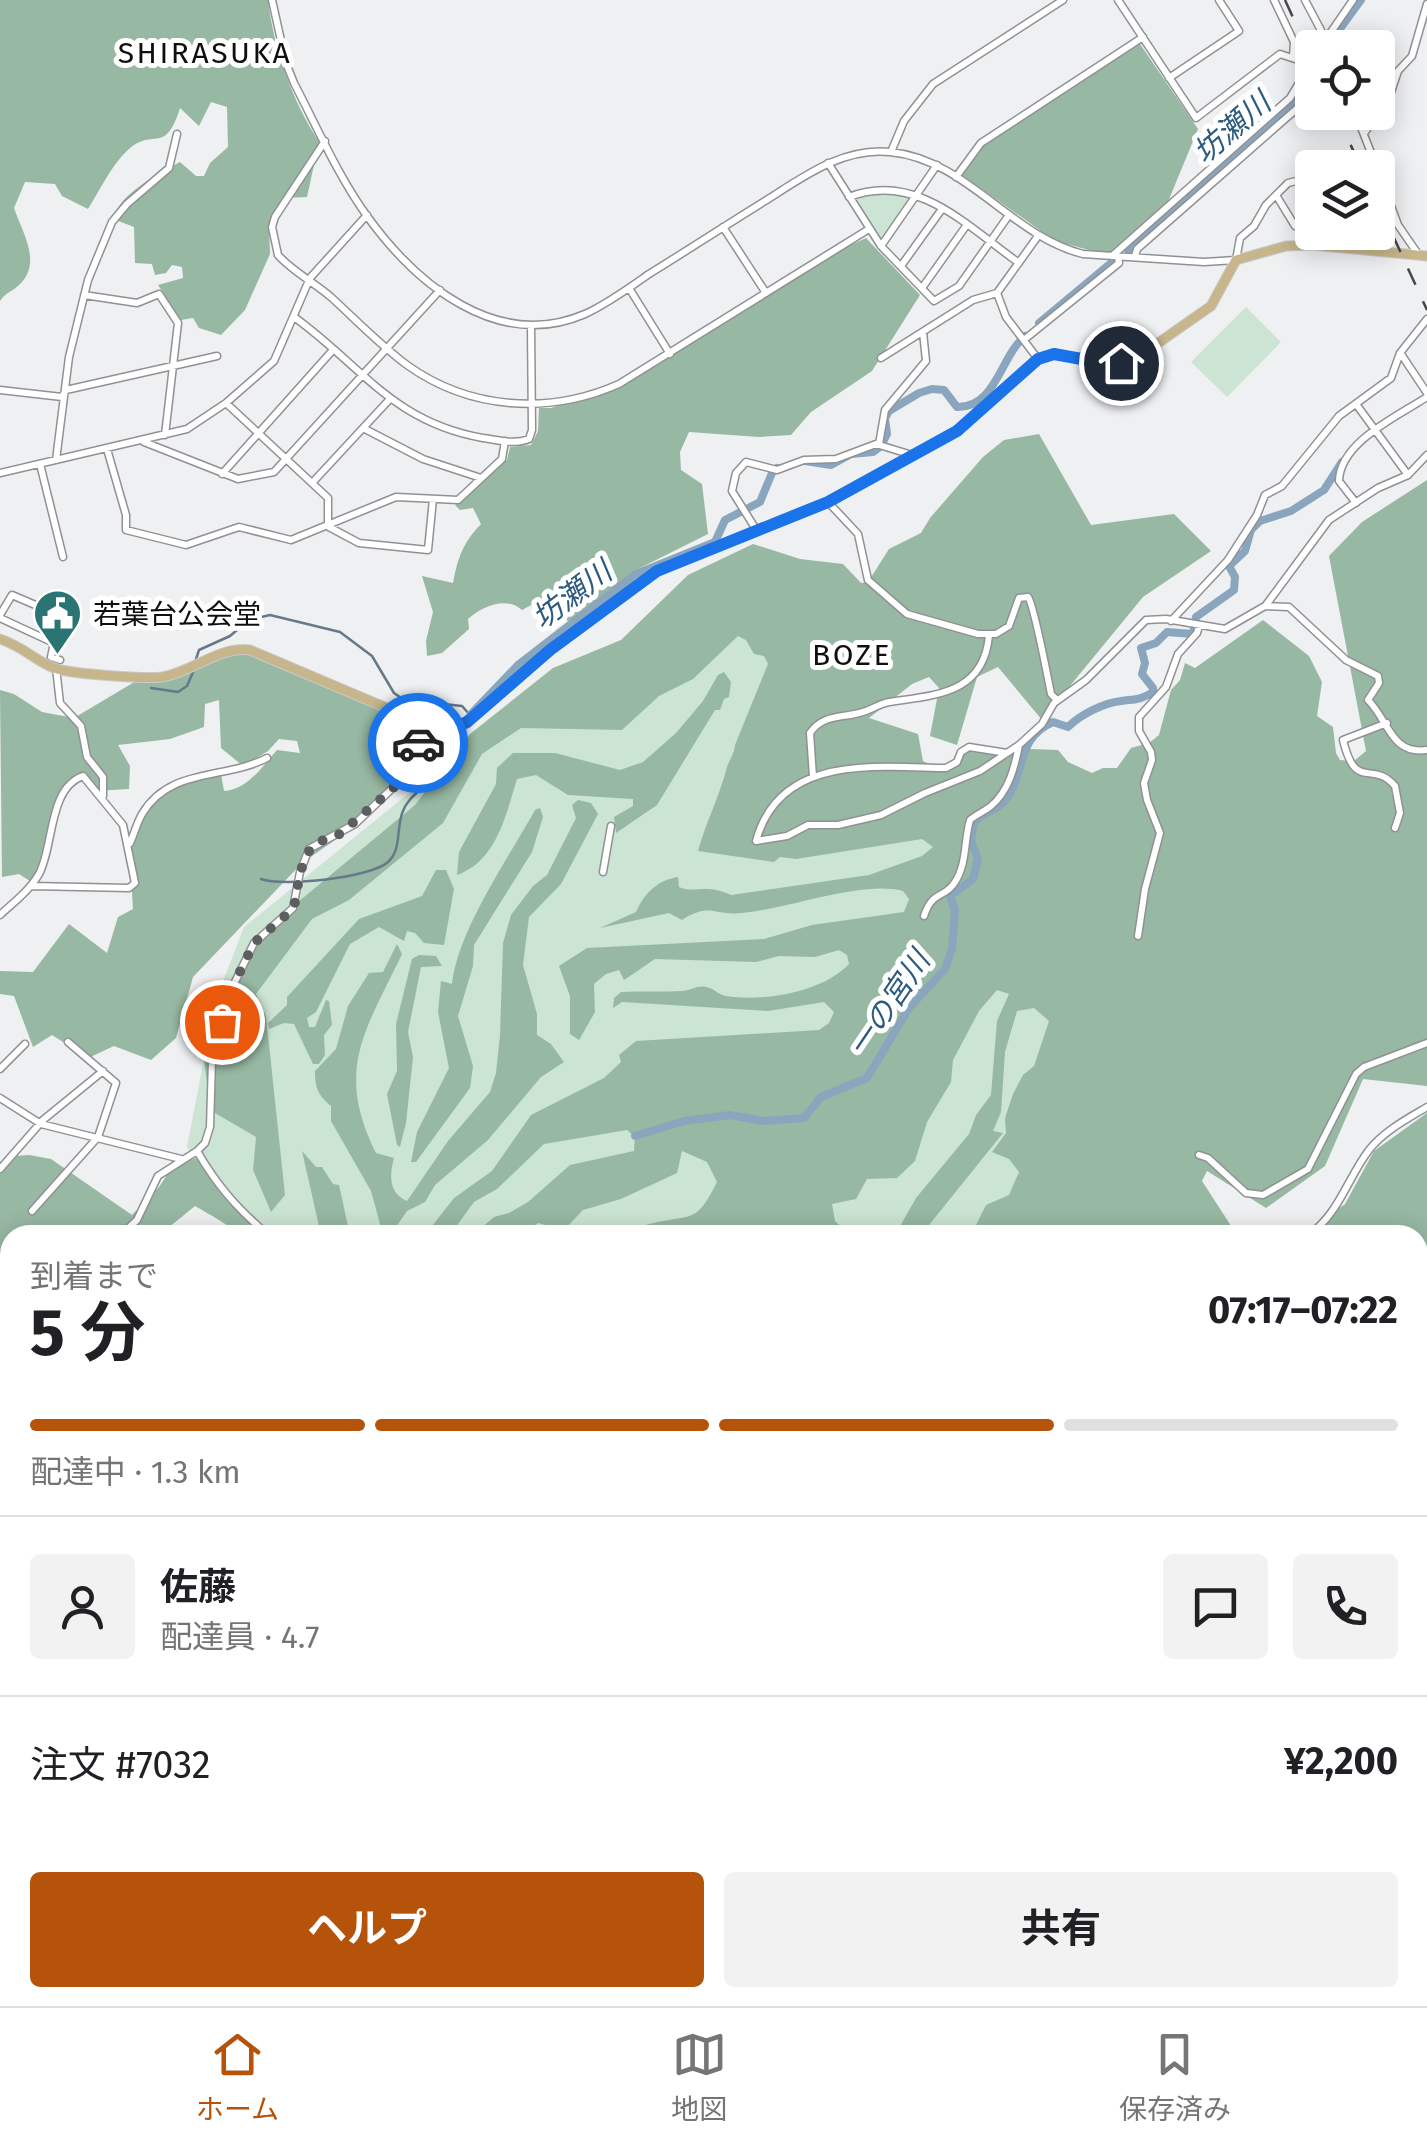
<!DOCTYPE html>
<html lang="ja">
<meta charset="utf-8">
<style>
body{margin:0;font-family:"Fira Sans","Noto Sans JP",sans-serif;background:#f2f2f2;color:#202124;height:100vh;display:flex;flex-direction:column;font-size:38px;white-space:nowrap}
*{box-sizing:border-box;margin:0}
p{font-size:32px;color:#757577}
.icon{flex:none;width:55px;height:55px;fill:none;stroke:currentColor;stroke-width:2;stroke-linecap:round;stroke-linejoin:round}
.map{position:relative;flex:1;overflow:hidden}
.panel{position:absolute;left:0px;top:1225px;width:1428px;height:782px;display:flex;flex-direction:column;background:#fff;border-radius:30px 30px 0 0;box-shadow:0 5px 25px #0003}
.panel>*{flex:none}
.buttons{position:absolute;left:1295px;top:30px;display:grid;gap:20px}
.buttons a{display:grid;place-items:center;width:100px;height:100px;border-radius:10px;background:#fff;box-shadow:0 5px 25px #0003;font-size:50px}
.pin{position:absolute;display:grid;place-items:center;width:85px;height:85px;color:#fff;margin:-42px;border:5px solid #fff;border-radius:50%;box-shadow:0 2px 10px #0007}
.courier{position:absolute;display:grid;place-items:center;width:100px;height:100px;margin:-50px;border:8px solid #1a73e8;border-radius:50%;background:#fff;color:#222;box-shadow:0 2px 12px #0007}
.overview em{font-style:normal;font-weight:700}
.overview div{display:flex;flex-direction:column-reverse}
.overview{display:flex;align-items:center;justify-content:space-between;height:170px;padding:0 30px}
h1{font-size:65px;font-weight:700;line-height:75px}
.bar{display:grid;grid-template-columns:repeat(4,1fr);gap:15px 10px;align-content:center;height:120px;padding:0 30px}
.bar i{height:12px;border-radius:8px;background:#e0e0e0}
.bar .on{background:#b45309}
.bar p{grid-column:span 4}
.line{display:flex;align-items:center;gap:25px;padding:0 30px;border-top:2px solid #e0e0e0}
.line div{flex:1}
.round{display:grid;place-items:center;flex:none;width:105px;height:105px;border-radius:10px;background:#f2f2f2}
.action{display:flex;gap:20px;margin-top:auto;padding:20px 30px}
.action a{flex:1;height:115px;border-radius:10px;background:#b45309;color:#fff;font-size:40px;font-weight:700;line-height:115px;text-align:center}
.action a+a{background:#f2f2f2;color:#202124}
.tabs{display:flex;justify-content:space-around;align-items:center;height:140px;border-top:2px solid #e0e0e0;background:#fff;font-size:28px;color:#757577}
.tabs a{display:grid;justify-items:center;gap:5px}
.tabs .on{color:#b45309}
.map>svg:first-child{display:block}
</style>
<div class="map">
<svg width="1427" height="2006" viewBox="0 0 1427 2006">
<rect width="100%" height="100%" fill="#eff0f2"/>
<path fill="#cce4d4" d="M882,191L912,197L881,242L855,199Z
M1246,307L1281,342L1227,397L1191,362Z
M759,616L911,817L1073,1000L1017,1156L1020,1187L983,1235H240L196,1158L187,1147L215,1002L244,927L473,741Z"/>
<path fill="#97b8a2" d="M0,0H268C274,50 292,100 319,142L307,197L282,198L269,226L270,254L245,310L221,335L199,328L193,318L181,320L158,285L183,278L182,267L172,265L166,273L155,275L152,264L135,263L134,227L113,219C119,194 158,174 180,162L196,176H204L210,163L228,147L227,107L211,102L199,126L180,108C165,156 154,127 129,149C112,164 100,190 88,209L62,196L55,184L25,182L14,208C22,232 43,263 19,285C12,292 6,292 0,301Z
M1138,41L1198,129L1165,209L1112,256L1055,241L962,175L991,136Z
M866,238L920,295L872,371L811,412L791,435L759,437L689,432L680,452L681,470L702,484L708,534L634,571L574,619L568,621L542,599L522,610C507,596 482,606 468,619L469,629L442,653L427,656L426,641L433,612L422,576L453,583C458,557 463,543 481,524L473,508L460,510L455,505C475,493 487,473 507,460L510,447L531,445L538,431L539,408H551L614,387L838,251Z
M1039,434L1091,525L1174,514L1211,551L1143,597L1042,720L998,667L977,677L957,745L930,736L939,688L929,677L912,684L869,718L918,734L923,761L927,763L952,767L968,747L1058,750L1068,762L1092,773L1103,768H1117L1131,748L1149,743L1159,735L1171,690L1180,680L1185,663L1195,668L1263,620L1309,656L1322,682L1317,716L1333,727L1336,753L1340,760L1354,761L1366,751L1329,556L1362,522L1427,480V1086L1363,1079L1325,1166L1266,1208L1207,1171L1202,1181L1237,1235H971L986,1205L1009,1195L1019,1172L1009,1159L992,1152L1006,1133L1005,1118L1013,1094L1023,1075L1034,1066L1049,1021L1034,1008L1017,1011L1005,1052L1001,1112L993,1131L1003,1133L921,1235H895L916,1198L969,1134L976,1115L991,1095L997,1021L1009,994L997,990L979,1011L953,1060L951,1082L927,1122L915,1161L897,1178L867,1179L856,1199L832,1204L835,1221L850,1235H622C631,1231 642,1225 653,1223C693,1214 696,1224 717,1182L707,1162L682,1151L677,1173L621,1199L583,1210L564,1230L538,1223L522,1235H473L494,1217L509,1213L528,1202L570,1165L634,1151L635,1137L627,1130L544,1144L497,1189L474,1202L450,1235H425L454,1198L492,1171L531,1115L604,1078L621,1062L619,1055L636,1041L819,1030L829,1023L834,1012L824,1002L768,1011L622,1002L613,1008L614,998L621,992C642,991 663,992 683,991C691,990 698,985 706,987C714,988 718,995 726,996C764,1002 823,992 849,964L847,955L839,950L815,957L779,956L756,962L655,959L624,980L619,970L606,974L594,984L595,1012L579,1040L570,1034V996L559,966L587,948L764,939L812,925L904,912L909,899L903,891C861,880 789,909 742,913C713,916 711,902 682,920L669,913L600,928L636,912C644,894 657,880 678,877L679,887C694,894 706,883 731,895L869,875L922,856L933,847L922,839L796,859L780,857L774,862L698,851C706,822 720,795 727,767C730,758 734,755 735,745L768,664L764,656L754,654L746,640L738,636L693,679L659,696L622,730L521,728L482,754L443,823L349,900L312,919L256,994L266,1016L285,1195L271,1212L253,1170L256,1137L210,1110L204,1058L251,941L415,805L470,734L553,668L621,640L688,575L753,544L800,559L843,564L861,583L868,582L889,549L921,533L930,518L983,457L1004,440Z
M246,649L424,723L403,772L348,831L302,863L193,977L176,1038L151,1060L114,1046L88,1058L52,1035L33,1047L14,996L0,994V971L33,972L69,924L107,953L118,917L133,909L129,844L151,802L181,780L221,774L224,791C247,790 263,766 277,750L300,753L297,741L279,739L268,751L243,766L221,748L219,700L205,704L204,727L170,739L118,745L130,766L129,789L95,791L78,777L65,788L33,883L19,874L2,877L0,690L14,694L42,712L74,718L136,681Z
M724,672L731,682L729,697L724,699L720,710H715L657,805L616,833L614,817L633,806V799L568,795L536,775L517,779C506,814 497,861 457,875L459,852L496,784L497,768L513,753H555L620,770L643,762L676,733L703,701L718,675Z
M578,800L591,803L598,814L561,884L529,917L523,965L537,1014V1035L551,1044L564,1062L541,1077L488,1140L435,1185L425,1202L407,1211L396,1227V1235H383L371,1191L331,1121V1106C318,1095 315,1088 315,1071L336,1049L348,1006L369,973L383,972L397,944L402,954C366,1030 334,1069 376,1153L394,1158C389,1176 389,1193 407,1201L448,1141L490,1092L496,1073L500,1035L503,943L511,915L533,886L547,875L576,818L572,805Z
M540,808L543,817L532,852L474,945L473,966L458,1016L473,1066L470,1088L416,1162H411L417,1132L449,1068L438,1012L441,981L452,984C458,930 508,859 535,810Z
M436,870H446L454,889L444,945L424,943L415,933L407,931L404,941L379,927L350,944L316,1012L307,1018L309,1027H315L326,1000L329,1001L332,1025L324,1035L325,1055L319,1064H313L294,1024L284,1023L269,1029L268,1023L287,1005V997L359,919L422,896Z
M419,955L436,956L442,966L421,967L408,1032L413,1057L406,1123L400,1147L397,1145L387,1094L397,1071L396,1024L412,959Z
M1427,1113V1342L1418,1354V1235H1297L1308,1231L1345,1204L1374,1151Z
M302,1151L316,1167H322L333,1184L339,1185L350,1235H321Z
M29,1155L51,1159L132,1215L159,1187L173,1166L196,1158L227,1201L251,1221L244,1235H239C227,1223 210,1215 195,1206L168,1228L175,1235H10V1472L0,1464V1165L15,1156Z
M1427,1935V2006H1308L1315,1998H1418V1939Z
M669,1998H1165L1173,2006H681Z"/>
<path fill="#8aa6bf" stroke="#65798a" stroke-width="2.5" d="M0,1890L10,1898V1998H117L126,2006H0Z"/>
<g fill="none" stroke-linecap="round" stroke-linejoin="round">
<path stroke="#65798a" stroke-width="2.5" d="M196,659L199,650L230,636L249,620L270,615L340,632L372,656L394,693L404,700L462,706L470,715
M151,688L178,692L187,686L193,672
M261,879C283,887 370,878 388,862C402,850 396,826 403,811C408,797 424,788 433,776C445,762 450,745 460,730"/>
<path stroke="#8aa6bf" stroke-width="8" d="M1326,48L1361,0
M1128,250L1297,101L1312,73
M1039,323L1111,263
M805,461L831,465L851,454L873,452L881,446L887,434L885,418L889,411L919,393L932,389L944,390L957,407C996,408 1000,357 1025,336
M471,714L518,665L636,574L715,542L725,520L760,502L772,473L777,468
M635,1136L684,1121L730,1115L763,1121L804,1118L821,1097L867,1078L909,1008L945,969L952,949L955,911L950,896L973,879L978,859L971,841L974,822C984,811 999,811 1007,798C1026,771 1016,738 1053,722L1068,727C1081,714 1104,703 1121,701C1135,699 1141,700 1153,692V688L1142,674L1145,663L1141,648L1156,643L1167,632L1193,634L1196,617L1234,590L1235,577L1229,566L1245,551L1251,530L1260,521L1291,511L1324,490L1342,462
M1418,1574L1427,1573"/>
<defs>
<path id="minor" d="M272,0L286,63L294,83C317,127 338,176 367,216C416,284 497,352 585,314C607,304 629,288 649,274C688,250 726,225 765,201C803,177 843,147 890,152C966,159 1011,236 1083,254L1204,262L1236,260L1240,238L1254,226L1266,205L1288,183L1312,177
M1118,0L1196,118L1280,54L1310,64
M1274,0L1294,42L1293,57
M1305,0L1325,38
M1320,48L1353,0
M1169,78L1239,31L1219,0
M1355,112L1377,168
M1365,132L1390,95L1398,71L1412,56L1427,4
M325,141L275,217L272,227L278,255C292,271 315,283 332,298C356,320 380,345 407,365C470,410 549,415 619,384L869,229
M891,152L904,121L933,84L1063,0
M828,163L881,246L934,301L959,286L1009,215
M1335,168L1340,165
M1378,170L1398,225L1418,254
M956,177L981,143L1143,37
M1276,195L1295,226L1327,241V247
M849,197C916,171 967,226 1019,263
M723,227L766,293
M881,246L937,165
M1112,256L1290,98L1312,61
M1135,257L1137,249L1301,105L1312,88
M901,266L942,209
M629,288L670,354
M922,288L966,226
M997,293L1006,317L1038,359
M84,295L137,303L159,294L178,323L165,435
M294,317C361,365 392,422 483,438C498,440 514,445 529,439L532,430L531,326
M1025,339L1119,263L1118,256
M1401,354L1427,393
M881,358L973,300L997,293L1038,236
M0,390L62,397L66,390L217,356
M226,403L328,498V526
M1356,404L1408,475
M363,428L423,459L481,478
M144,442L238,479L274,472L440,290
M879,444L885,410L926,361L923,332
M107,449L126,515V530L186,545L239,527L291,540L396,497L458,500L502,459L505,441
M56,460L69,357L88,280L112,222L127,204L169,168L177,134
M40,464L63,557
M0,473L187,429L226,403L274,361L310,278L367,215
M222,474L332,351
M312,483L389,400
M828,502L858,534L868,580L907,614L978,634H996L1009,626L1019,598L1028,597C1034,605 1048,679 1051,694L1057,700
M1356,503L1339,481C1340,442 1398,416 1427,397
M329,527L359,543L428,550L433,499
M757,531L732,491L736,473L746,462L777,470L804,460L836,459L876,444L912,455
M1266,605L1329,520L1378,488L1408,475L1427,455
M0,615L12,595L61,616L54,643L0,618
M1171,621L1228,560L1257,515L1265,495L1282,486L1339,416L1391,378L1400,353L1427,319
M54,643L51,657L60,660
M56,668L60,703L81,726L87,757L103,777V796
M1387,723L1343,740C1356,793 1371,759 1395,786L1400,813L1395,828
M1007,753L969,747L961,752L957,762L946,768C875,767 780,754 756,841L787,836L808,825H838L881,815L925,793L980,771L1019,745L1042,724L1054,703L1086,680L1146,620L1166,619L1225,629L1265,606L1289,607L1346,660L1378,676L1379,683L1368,700C1389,721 1391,755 1427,750
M813,777L810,733C822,715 840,718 859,713C870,711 878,704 889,702C936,695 984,694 989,635
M130,843C134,834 137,823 142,814C170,767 224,780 267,758
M603,872L611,826
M0,915C13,903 30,890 39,874C54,847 48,788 83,776L123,825L135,883L129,888L31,886
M924,916C933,889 945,899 955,882C967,864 964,840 970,820C977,814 985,811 991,806C1009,791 1015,766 1019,745
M1138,936L1145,889L1160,833L1147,800L1144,783L1152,760L1151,752L1139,731V717L1166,687L1178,654L1197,633L1199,626
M0,1069L25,1044
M0,1098L41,1124L181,1159
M197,1151C218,1187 237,1208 268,1235
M1199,1155L1208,1158L1246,1193L1263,1195L1308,1169L1356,1074L1364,1067L1427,1043
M0,1169L43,1120L103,1071
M32,1211L98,1137L116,1083L68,1042
M121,1235L137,1220L158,1176L197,1151L205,1143L210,1127L212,1060L230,992L254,943L293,908L300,872L309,849L355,824L401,780L427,725
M1309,1235C1340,1212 1347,1179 1369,1150C1384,1131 1407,1119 1427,1107
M0,1379L10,1377
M1418,1383L1427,1374
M0,1508L10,1516
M0,1567L10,1571
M1418,1584L1427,1583
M1418,1592L1427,1591
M0,1615L10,1624
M430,1998L439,2006
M540,1998L549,2006
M638,1998L650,2006
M1420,2006L1427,1944"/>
<path id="major" d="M0,639C22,646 36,661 54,668C70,674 145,679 162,677C193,672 218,646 250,650L427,725L455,727L467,723L550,650L657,571L828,502L957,431L1038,359L1054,354L1109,364L1141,355L1211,306L1236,260L1286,246L1313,245L1427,256"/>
<path id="highway" d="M0,1667L10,1676
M245,1998L253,2006
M368,1998L377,2006"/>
</defs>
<use href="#minor" stroke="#909194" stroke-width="9"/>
<use href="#major" stroke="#cacaca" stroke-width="11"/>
<use href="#highway" stroke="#cacaca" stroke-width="14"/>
<use href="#minor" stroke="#fff" stroke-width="6"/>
<use href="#major" stroke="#c7b68c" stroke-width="9"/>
<use href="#highway" stroke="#a2863f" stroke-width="11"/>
<path stroke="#474748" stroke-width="2.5" stroke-dasharray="18 18" stroke-linecap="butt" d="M1285,0L1312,59
M1336,112L1361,168
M1378,203L1427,310"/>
<defs>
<path id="highway-bridge" d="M0,1734L10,1745"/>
</defs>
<use href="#highway-bridge" stroke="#cacaca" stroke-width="14" stroke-linecap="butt"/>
<use href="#highway-bridge" stroke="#a2863f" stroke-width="11"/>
</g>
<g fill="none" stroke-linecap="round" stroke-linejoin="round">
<path stroke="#5d5e5f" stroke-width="10" stroke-dasharray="0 18" d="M222,1022L230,992L254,943L294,908L300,872L310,849L317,842L336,837L389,792L401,780L418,743"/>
<path stroke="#1a73e8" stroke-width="12" d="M418,743L426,724L456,727L467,722L550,650L657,571L828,502L957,431L1038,359L1054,354L1109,364L1121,363"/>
</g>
<defs>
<symbol id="civic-pin" viewBox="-11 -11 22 30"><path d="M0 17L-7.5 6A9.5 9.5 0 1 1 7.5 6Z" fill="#2a7474" stroke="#fff"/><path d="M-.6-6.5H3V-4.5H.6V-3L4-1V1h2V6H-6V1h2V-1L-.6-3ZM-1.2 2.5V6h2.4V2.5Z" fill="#fff"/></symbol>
</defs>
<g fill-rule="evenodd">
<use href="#civic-pin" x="30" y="586" width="55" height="75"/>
</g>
<g text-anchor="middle" stroke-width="10" stroke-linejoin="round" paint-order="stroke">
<g font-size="28" fill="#0f0f10" stroke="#fff" text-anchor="start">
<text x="93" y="624">若葉台公会堂</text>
</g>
<g font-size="30" letter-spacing="2.5" fill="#0f0f10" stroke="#fff">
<text x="205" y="63">SHIRASUKA</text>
<text x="852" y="665">BOZE</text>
</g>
<g font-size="30" font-style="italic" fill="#2d5b7f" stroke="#fff">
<text transform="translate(1232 128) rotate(-41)" y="10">坊瀬川</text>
<text transform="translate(572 595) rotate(-37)" y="10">坊瀬川</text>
<text transform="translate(889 1004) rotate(-56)" y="10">一の宮川</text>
</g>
</g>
</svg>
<div class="buttons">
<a><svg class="icon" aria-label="locate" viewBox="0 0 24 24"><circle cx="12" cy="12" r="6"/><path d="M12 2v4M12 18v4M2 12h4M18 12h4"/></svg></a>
<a><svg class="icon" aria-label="layers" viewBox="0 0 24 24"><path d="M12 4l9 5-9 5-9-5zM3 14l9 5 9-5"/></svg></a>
</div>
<div class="pin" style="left:222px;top:1022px;background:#ea580c"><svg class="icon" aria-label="bag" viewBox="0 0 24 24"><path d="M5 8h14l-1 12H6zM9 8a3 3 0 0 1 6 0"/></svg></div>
<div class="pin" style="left:1121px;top:363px;background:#1f2937"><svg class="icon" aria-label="home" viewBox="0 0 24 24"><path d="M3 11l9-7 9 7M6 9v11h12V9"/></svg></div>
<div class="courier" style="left:418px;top:743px"><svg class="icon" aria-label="car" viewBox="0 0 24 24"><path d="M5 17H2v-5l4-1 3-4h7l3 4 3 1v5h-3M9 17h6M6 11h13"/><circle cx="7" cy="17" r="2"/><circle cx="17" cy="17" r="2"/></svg></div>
<section class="panel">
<div class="overview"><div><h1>5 分</h1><p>到着まで</p></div><em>07:17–07:22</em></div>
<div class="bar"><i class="on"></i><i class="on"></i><i class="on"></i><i></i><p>配達中 · 1.3 km</p></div>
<div class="line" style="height:180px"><a class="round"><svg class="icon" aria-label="person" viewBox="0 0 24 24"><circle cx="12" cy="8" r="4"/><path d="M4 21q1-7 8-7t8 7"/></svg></a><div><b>佐藤</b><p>配達員 · 4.7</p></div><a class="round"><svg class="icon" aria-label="chat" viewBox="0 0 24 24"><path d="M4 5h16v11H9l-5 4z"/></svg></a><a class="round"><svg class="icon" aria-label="phone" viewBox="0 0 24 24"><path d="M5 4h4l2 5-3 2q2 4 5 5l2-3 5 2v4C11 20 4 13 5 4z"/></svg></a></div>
<div class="line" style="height:130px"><div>注文 #7032</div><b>¥2,200</b></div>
<div class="action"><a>ヘルプ</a><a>共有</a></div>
</section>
</div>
<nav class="tabs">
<a class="on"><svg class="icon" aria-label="home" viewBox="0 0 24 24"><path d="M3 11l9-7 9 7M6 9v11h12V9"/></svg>ホーム</a>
<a><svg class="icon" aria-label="map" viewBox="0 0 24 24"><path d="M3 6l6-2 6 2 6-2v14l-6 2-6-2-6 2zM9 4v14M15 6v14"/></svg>地図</a>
<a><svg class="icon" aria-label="saved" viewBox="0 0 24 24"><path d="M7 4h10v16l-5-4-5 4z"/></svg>保存済み</a>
</nav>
